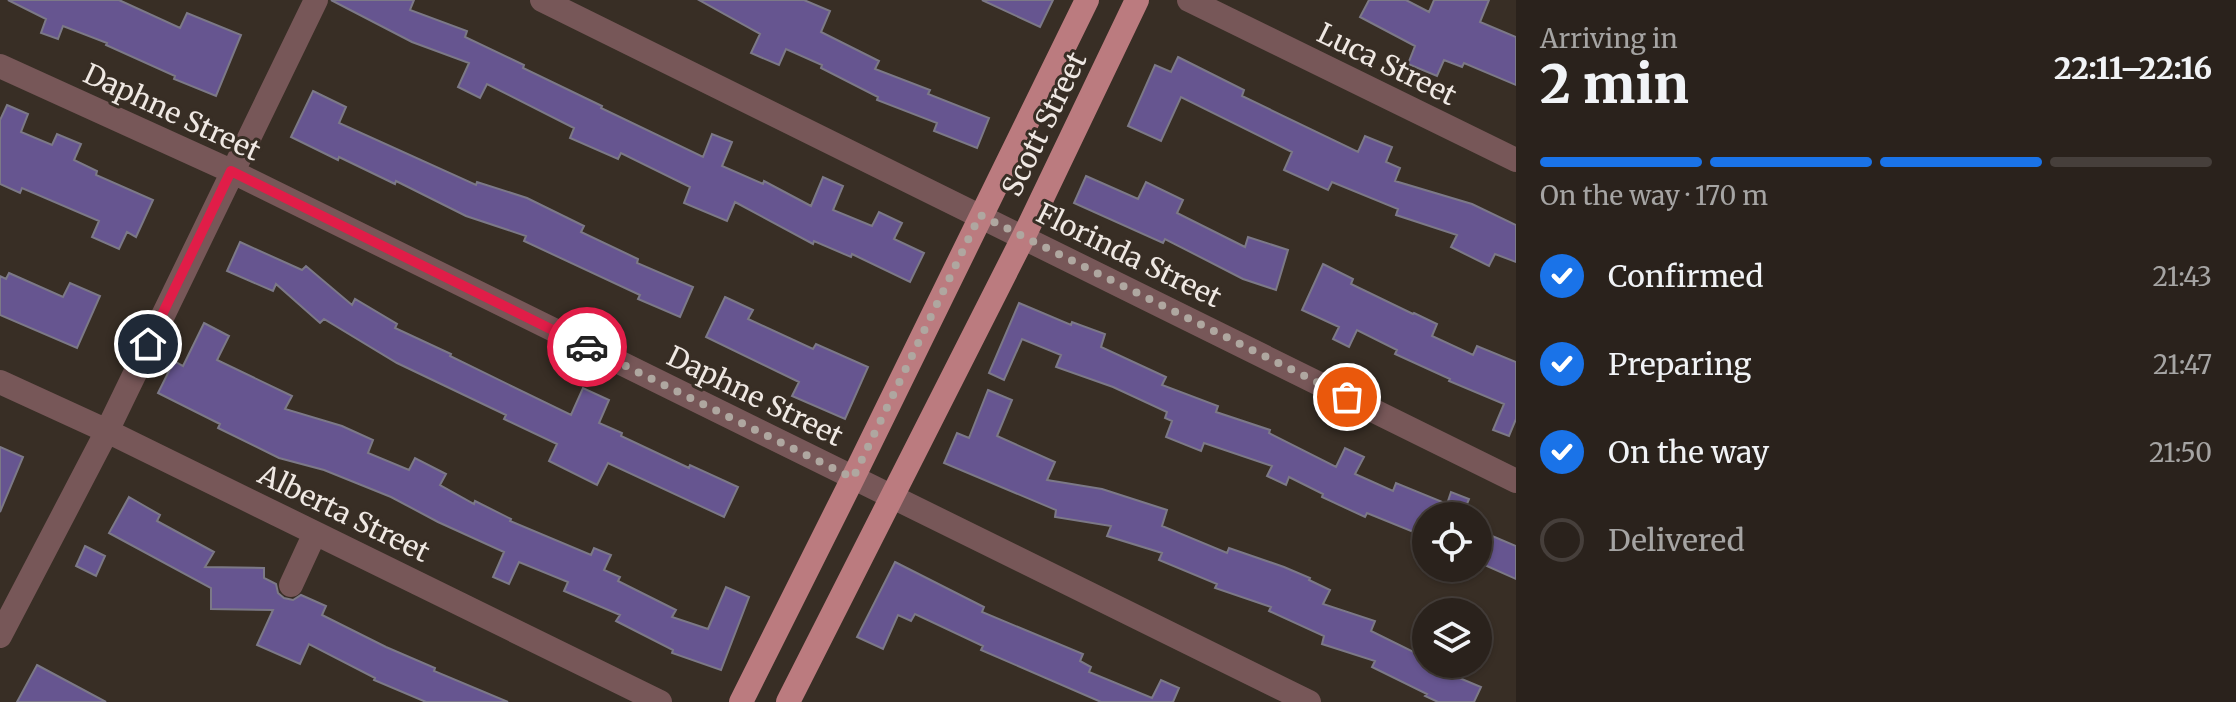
<!DOCTYPE html>
<meta charset="utf-8">
<style>
body{margin:0;font-family:Merriweather,serif;background:#362f29;color:#f1f3f6;height:100vh;display:flex;flex-direction:column;font-size:30px;white-space:nowrap}
*{box-sizing:border-box;margin:0}
p{font-size:26px;color:#a5a4a3}
.icon{flex:none;width:44px;height:44px;fill:none;stroke:currentColor;stroke-width:2;stroke-linecap:round;stroke-linejoin:round}
.map{position:relative;flex:1;overflow:hidden}
.side{display:flex;flex-direction:column;background:#2a221c;width:720px}
.side>*{flex:none}
.buttons{position:absolute;left:1412px;top:502px;display:grid;gap:16px}
.buttons a{display:grid;place-items:center;width:80px;height:80px;border-radius:50%;background:#2a221c;box-shadow:0 2px 6px #0004,0 0 0 2px #463f3b;font-size:40px}
.pin{position:absolute;display:grid;place-items:center;width:68px;height:68px;color:#fff;margin:-34px;border:4px solid #fff;border-radius:50%;box-shadow:0 2px 8px #0007}
.courier{position:absolute;display:grid;place-items:center;width:80px;height:80px;margin:-40px;border:6px solid #e11d48;border-radius:50%;background:#fff;color:#222;box-shadow:0 2px 10px #0007}
.overview em{font-style:normal;font-weight:800}
.overview div{display:flex;flex-direction:column-reverse}
.overview{display:flex;align-items:center;justify-content:space-between;height:136px;padding:0 24px}
h1{font-size:52px;font-weight:800;line-height:60px}
.bar{display:grid;grid-template-columns:repeat(4,1fr);gap:12px 8px;align-content:center;height:96px;padding:0 24px}
.bar i{height:10px;border-radius:6px;background:#463f3b}
.bar .on{background:#1a73e8}
.bar p{grid-column:span 4}
ol{padding:0 24px;list-style:none}
li{display:flex;align-items:center;gap:24px;height:88px}
li p{margin-inline-start:auto}
li .icon{padding:8px;border-radius:50%;background:#1a73e8;color:#fff;stroke-width:4}
li:last-child{color:#a5a4a3}
li i{width:44px;height:44px;border:4px solid #463f3b;border-radius:50%}
main{display:flex;flex:1;min-height:0}
.map>svg:first-child{display:block}
</style>
<main>
<div class="map">
<svg width="1516" height="702" viewBox="0 0 1516 702">
<rect width="100%" height="100%" fill="#382e25"/>
<path fill="#665590" stroke="#7c7987" stroke-width="2" d="M8,0H119L180,28L187,13L241,35L216,96L174,79L175,76L106,45L107,43L63,26L58,39L41,33L46,19Z
M331,0H414L410,10L467,31L465,37L524,65L523,68L602,106L601,108L703,157L712,134L732,142L722,166L763,184L764,181L811,206L823,177L843,186L833,210L872,226L879,212L902,223L894,239L924,253L910,282L852,254L851,257L814,241L813,244L735,202L727,221L684,203L690,187L621,153L618,159L570,138L574,128L487,84L480,98L458,87L469,63L412,42Z
M699,0H804L830,11L821,32L879,61L875,69L930,90L928,94L989,118L977,148L934,131L937,123L877,100L878,97L821,68L822,65L786,49L779,65L751,53L760,34Z
M982,0H1053L1040,27Z
M1369,0H1406L1429,12L1434,0H1489L1480,22L1516,37V85L1464,63L1462,67L1444,60L1437,76L1408,64L1415,46L1360,17Z
M1178,57L1244,90L1242,96L1358,152L1365,136L1392,147L1386,162L1400,168L1395,181L1472,204L1516,225V262L1495,254L1489,266L1451,247L1457,235L1396,215L1398,209L1332,182L1328,190L1284,170L1292,152L1181,97L1161,141L1128,126L1155,65L1171,72Z
M313,91L346,107L339,123L476,185L477,182L527,198L584,226L581,232L638,259L637,263L693,287L680,317L638,299L640,295L524,241L526,236L466,216L396,181L395,184L339,157L338,160L291,137Z
M7,105L28,114L21,132L52,145L57,134L81,144L74,160L97,171L96,175L153,200L136,237L127,232L119,249L92,237L99,221L22,188L20,193L0,184V120Z
M1086,176L1138,199L1146,182L1183,200L1177,213L1245,247L1248,237L1288,250L1276,290L1243,279L1165,239L1163,243L1074,203Z
M240,242L302,270L306,266L352,305L355,299L397,324L395,328L451,354L450,356L571,415L583,388L609,400L599,423L622,433L621,436L689,468L690,465L738,487L724,517L608,463L597,485L549,461L557,444L504,419L506,415L397,363L324,319L320,323L276,284L273,291L227,271Z
M1323,264L1353,279L1351,284L1413,314L1414,313L1437,324L1432,336L1473,355L1477,346L1516,362V419L1509,436L1493,430L1504,404L1449,381L1450,379L1395,354L1397,350L1357,330L1349,347L1333,339L1339,327L1302,310Z
M9,273L63,297L70,283L100,296L77,348L0,315V276L6,279Z
M725,297L753,310L748,319L813,349L816,344L868,367L845,419L792,396L799,382L706,337Z
M1019,303L1071,325L1072,322L1105,334L1101,347L1166,377L1162,385L1218,406L1216,412L1270,430L1269,433L1336,467L1345,448L1364,457L1355,474L1393,491L1396,483L1447,504L1451,492L1469,499L1464,511L1475,516H1426V537L1367,513L1365,517L1322,497L1323,494L1289,477L1286,485L1267,476L1272,466L1204,443L1201,451L1166,437L1172,421L1165,418L1167,412L1113,387L1056,367L1061,355L1022,339L1004,380L989,373Z
M204,323L229,336L217,360L292,396L285,409L342,426L373,440L368,453L409,470L415,458L446,474L440,485L474,504L475,501L511,519L510,521L591,555L594,548L611,555L604,570L620,577L618,581L676,610L672,617L708,629L726,587L749,597L721,670L672,653L673,650L616,621L620,615L564,591L568,582L519,562L509,584L493,577L504,552L438,522L391,497L324,470L279,458L218,428L220,424L158,393L174,361L183,366Z
M988,390L1012,400L997,436L1055,462L1047,480L1102,489L1167,510L1162,526L1227,553L1229,548L1284,567L1310,578L1309,580L1330,590L1323,604L1375,621L1371,631L1426,658V664L1481,687L1474,702H1438L1425,696L1427,694L1372,667L1375,661L1322,644L1324,636L1269,611L1271,607L1215,588L1217,584L1159,560L1162,553L1107,536L1111,526L1055,517L1056,510L944,463L957,433L969,438Z
M0,447L23,457L0,512Z
M129,497L160,515L157,521L214,552L205,567L264,568V578L276,584L278,593L284,598L293,600L301,595L326,606L322,615L386,647L435,668L434,671L508,702H426L374,680L375,678L309,644L300,664L257,645L273,610L211,609V588L109,533Z
M1478,530L1516,546V579L1478,562Z
M85,546L105,556L96,576L76,566Z
M895,562L984,607L982,612L1083,654L1080,661L1091,667L1089,672L1152,698L1161,680L1179,688L1173,702H1101L981,650L983,646L915,614L911,621L898,615L883,649L857,637Z
M37,665L106,702H17Z"/>
<g fill="none" stroke-linecap="round" stroke-linejoin="round">
<path stroke="#775758" stroke-width="24" d="M542,0L1516,481
M1189,0L1516,160
M0,66L231,171L1309,702
M0,382L107,431L660,702
M291,585L315,533
M0,636L107,431L316,0"/>
<path stroke="#bb7b7f" stroke-width="24" d="M741,702L853,478L1087,0
M788,702L1024,236L1137,0"/>
</g>
<g fill="none" stroke-linecap="round" stroke-linejoin="round">
<path stroke="#afa7a0" stroke-width="8" stroke-dasharray="0 14.4" d="M587,347L853,478L980,215L1347,397"/>
<path stroke="#e11d48" stroke-width="10" d="M148,344L231,171L587,347"/>
</g>
<g text-anchor="middle" stroke-width="6" stroke-linejoin="round" paint-order="stroke">
<g font-size="28" fill="#efe8e3" stroke="#382e25">
<text transform="translate(1387 64) rotate(26)" y="10">Luca Street</text>
<text transform="translate(172 112) rotate(25)" y="10">Daphne Street</text>
<text transform="translate(1044 124) rotate(-64)" y="10">Scott Street</text>
<text transform="translate(1129 255) rotate(26)" y="10">Florinda Street</text>
<text transform="translate(755 396) rotate(26)" y="10">Daphne Street</text>
<text transform="translate(344 513) rotate(26)" y="10">Alberta Street</text>
</g>
</g>
</svg>
<div class="buttons">
<a><svg class="icon" aria-label="locate" viewBox="0 0 24 24"><circle cx="12" cy="12" r="6"/><path d="M12 2v4M12 18v4M2 12h4M18 12h4"/></svg></a>
<a><svg class="icon" aria-label="layers" viewBox="0 0 24 24"><path d="M12 4l9 5-9 5-9-5zM3 14l9 5 9-5"/></svg></a>
</div>
<div class="pin" style="left:1347px;top:397px;background:#ea580c"><svg class="icon" aria-label="bag" viewBox="0 0 24 24"><path d="M5 8h14l-1 12H6zM9 8a3 3 0 0 1 6 0"/></svg></div>
<div class="pin" style="left:148px;top:344px;background:#1f2937"><svg class="icon" aria-label="home" viewBox="0 0 24 24"><path d="M3 11l9-7 9 7M6 9v11h12V9"/></svg></div>
<div class="courier" style="left:587px;top:347px"><svg class="icon" aria-label="car" viewBox="0 0 24 24"><path d="M5 17H2v-5l4-1 3-4h7l3 4 3 1v5h-3M9 17h6M6 11h13"/><circle cx="7" cy="17" r="2"/><circle cx="17" cy="17" r="2"/></svg></div>
</div>
<section class="side">
<div class="overview"><div><h1>2 min</h1><p>Arriving in</p></div><em>22:11–22:16</em></div>
<div class="bar"><i class="on"></i><i class="on"></i><i class="on"></i><i></i><p>On the way · 170 m</p></div>
<ol>
<li><svg class="icon" aria-label="check" viewBox="0 0 24 24"><path d="M5 12l5 5 9-10"/></svg>Confirmed<p>21:43</p></li>
<li><svg class="icon" aria-label="check" viewBox="0 0 24 24"><path d="M5 12l5 5 9-10"/></svg>Preparing<p>21:47</p></li>
<li><svg class="icon" aria-label="check" viewBox="0 0 24 24"><path d="M5 12l5 5 9-10"/></svg>On the way<p>21:50</p></li>
<li><i></i>Delivered</li>
</ol>
</section>
</main>
